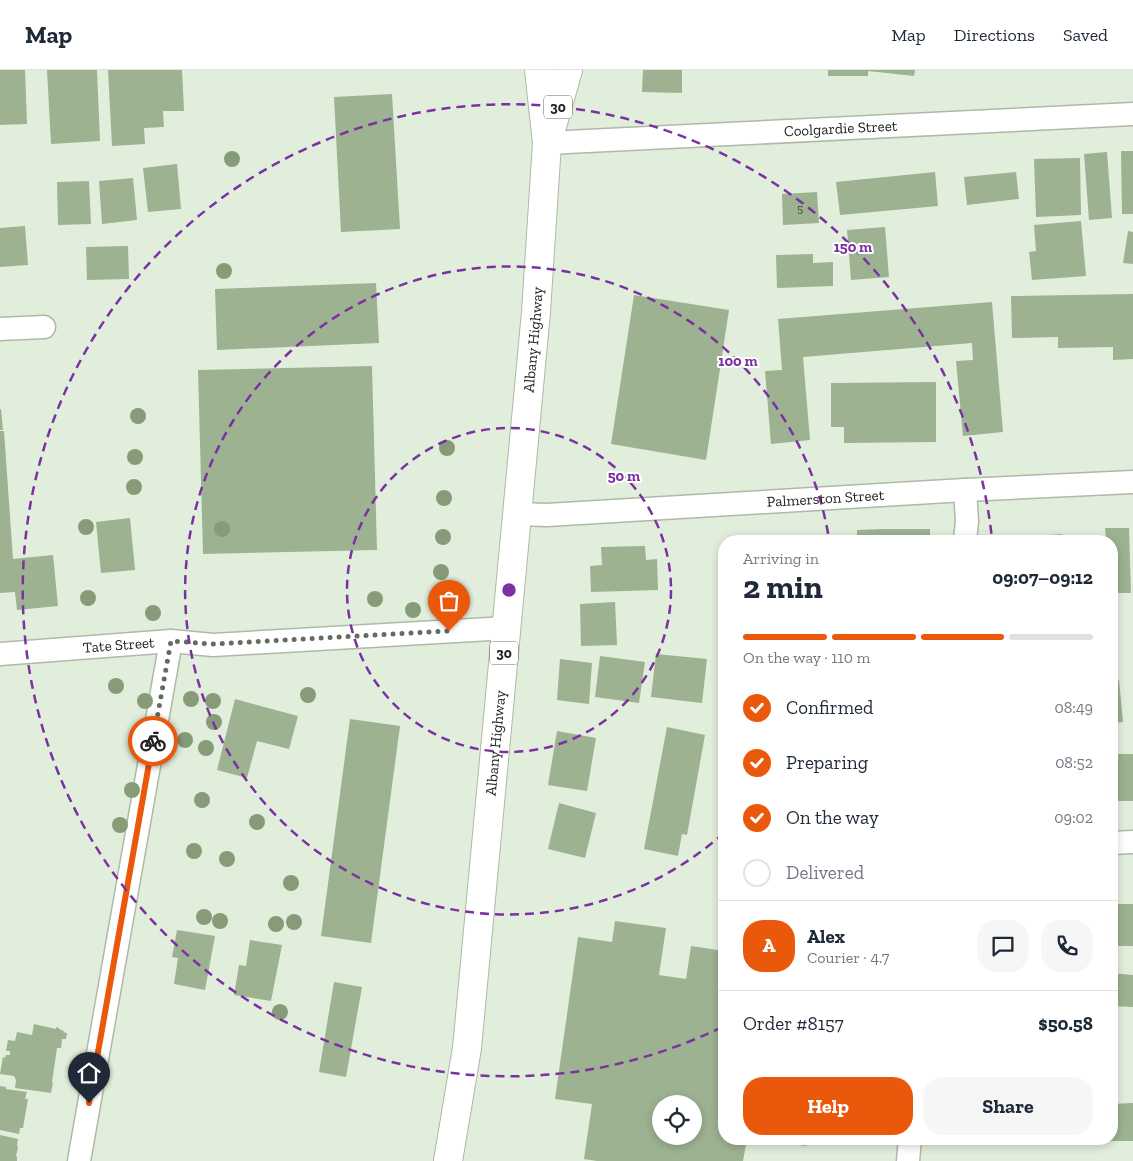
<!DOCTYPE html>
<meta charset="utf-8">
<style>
body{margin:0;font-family:"Zilla Slab",serif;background:#f6f6f7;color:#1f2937;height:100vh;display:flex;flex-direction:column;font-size:19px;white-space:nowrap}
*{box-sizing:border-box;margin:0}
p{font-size:16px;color:#747a83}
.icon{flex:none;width:28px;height:28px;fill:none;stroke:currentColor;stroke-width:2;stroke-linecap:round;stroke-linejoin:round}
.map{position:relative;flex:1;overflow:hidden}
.details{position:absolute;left:718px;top:465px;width:400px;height:610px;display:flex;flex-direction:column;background:#fff;border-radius:20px;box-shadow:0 2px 8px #0003}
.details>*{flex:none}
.controls{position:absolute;left:652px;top:1025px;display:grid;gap:10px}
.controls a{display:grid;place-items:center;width:50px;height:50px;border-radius:50%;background:#fff;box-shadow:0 2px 8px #0003;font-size:25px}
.pin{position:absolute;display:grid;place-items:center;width:42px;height:42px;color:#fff;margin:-51px -21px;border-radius:50% 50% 50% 0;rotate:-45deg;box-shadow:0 0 5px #0007}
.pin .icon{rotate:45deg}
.courier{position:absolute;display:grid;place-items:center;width:50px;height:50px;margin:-25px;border:4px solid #ea580c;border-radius:50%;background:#fff;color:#222;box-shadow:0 1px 6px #0007}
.head em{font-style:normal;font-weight:800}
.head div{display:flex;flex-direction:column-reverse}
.head{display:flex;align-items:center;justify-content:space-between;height:85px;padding:0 25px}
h1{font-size:32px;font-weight:800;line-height:38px}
.bar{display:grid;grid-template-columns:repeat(4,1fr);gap:8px 5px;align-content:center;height:60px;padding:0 25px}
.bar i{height:6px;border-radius:4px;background:#e0e1e3}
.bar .on{background:#ea580c}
.bar p{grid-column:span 4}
.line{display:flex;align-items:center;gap:12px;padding:0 25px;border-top:1px solid #e0e1e3}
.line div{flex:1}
.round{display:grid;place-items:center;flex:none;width:52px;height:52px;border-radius:20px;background:#f6f6f7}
ol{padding:0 25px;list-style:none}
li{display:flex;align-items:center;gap:15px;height:55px}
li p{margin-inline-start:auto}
li .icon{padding:5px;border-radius:50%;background:#ea580c;color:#fff;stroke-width:4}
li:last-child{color:#747a83}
li i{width:28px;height:28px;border:2px solid #e0e1e3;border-radius:50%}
.action{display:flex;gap:10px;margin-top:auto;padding:10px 25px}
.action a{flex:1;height:58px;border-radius:20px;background:#ea580c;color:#fff;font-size:20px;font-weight:800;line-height:58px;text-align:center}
.action a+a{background:#f6f6f7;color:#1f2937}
header{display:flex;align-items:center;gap:30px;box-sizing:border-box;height:70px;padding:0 25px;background:#fff;border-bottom:1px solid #e0e1e3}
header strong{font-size:24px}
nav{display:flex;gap:28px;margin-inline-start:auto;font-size:18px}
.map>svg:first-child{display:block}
</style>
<header>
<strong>Map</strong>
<nav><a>Map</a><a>Directions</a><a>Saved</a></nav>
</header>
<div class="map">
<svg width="1133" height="1091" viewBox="0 0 1133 1091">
<rect width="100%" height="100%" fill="#e2eedc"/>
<path fill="#9cb291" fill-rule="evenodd" d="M0,0H25L27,54L0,55Z
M47,0H97L100,71L51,74Z
M108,0H182L184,41H163L164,57L144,58L145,74L112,76Z
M643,0H682V23L642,22Z
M828,0H915L914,6L868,1V6H828Z
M392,24L400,159L341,162L334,27Z
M1121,81H1133V144H1122Z
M1107,82L1112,148L1089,150L1084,84Z
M1080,88L1081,145L1036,147L1034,89Z
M177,94L181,139L148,142L143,98Z
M935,102L938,136L840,145L836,112Z
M1016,102L1019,129L967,135L964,107Z
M133,108L137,150L102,154L99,111Z
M89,111L91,154L58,155L57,112Z
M817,122L819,153L783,155L782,124Z
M1081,151L1086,206L1032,210L1029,182L1036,181L1034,155Z
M25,156L28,195L0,197V158Z
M885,157L889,207L851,210L847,160Z
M1128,161L1133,162V194L1123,193Z
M128,176L129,209L87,210L86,177Z
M813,184V193L833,192V216L777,218L776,185Z
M376,213L379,273L217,280L215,219Z
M1133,224V289L1113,290V277L1058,278V267L1012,268L1011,226Z
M634,225L729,240L706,390L611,374Z
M992,232L1003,362L963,366L956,291L973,290L972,273L803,287L810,370L771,374L765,301L782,300L778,249Z
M372,296L377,480L203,484L198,300Z
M936,312V372L844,373V357H831V313Z
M0,339H1L3,360H0Z
M0,361H4L13,489L53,485L58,536L17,540L15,522L0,523Z
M130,448L135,500L101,503L96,452Z
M1105,458H1129L1131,523H1111V471H1075V469L1106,468Z
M883,459H930V471H857V460Z
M1062,464V471H1011L1010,468Z
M645,476L646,490L657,489L658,520L591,522L590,496L602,495L601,477Z
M615,532L617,575L581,576L580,534Z
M656,584L707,589L702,633L651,627Z
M600,586L645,592L639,633L595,627Z
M560,589L592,593L589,634L557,630Z
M1119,610L1123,652L1111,653V611Z
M235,629L298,646L289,679L257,671L247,708L217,700Z
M350,649L400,656L371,873L321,866Z
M667,657L705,665L687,765L682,764L678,786L644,779Z
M557,661L596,668L587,721L548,715Z
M1111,684H1133V731H1111Z
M559,733L596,743L585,788L548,779Z
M1111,834H1133V876H1111Z
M615,851L666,858L659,905L686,909L691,876L724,881V1069H747L743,1091H597L584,1089L592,1034L555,1029L578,867L612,872ZM661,1034H694V1066H661Z
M177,860L215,866L205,920L174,914L178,888L172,887Z
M250,870L282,875L271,931L234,925L239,895L246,896Z
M1111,903L1133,905V937L1111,936Z
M334,912L362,917L346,1007L319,1002Z
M34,954L56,959V957L59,958V959L64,961L63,962L67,963L66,969H62L61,978H57L52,1012H53L51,1023L15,1018L16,1010L14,1006L0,1004L3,987L5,988L6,985H10V981H6L8,970L15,971L17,962L32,965Z
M0,1016L6,1017V1019L27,1022L25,1029H28L23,1058H20L19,1064L0,1060Z
M1133,1033V1071H1095V1069H1111V1034Z
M0,1065L18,1069L17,1076L18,1077L16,1086L17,1087V1091H0Z
M766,1069H807L806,1076L766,1070Z"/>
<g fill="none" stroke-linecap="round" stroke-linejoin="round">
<defs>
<g id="minor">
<path id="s1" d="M547,73L1133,44"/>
<path d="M0,259L44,257"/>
<path d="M965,420L967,451L965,471"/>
<path id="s2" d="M518,444L547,445L965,420L1133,412"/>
<path id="s3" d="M0,584L171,571L213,575L507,558"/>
<path d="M1111,773L1133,772"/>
<path d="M79,1091L171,571"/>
<path d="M908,1091L910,1069"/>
</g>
<g id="highway">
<path d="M551,60L568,0"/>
<path id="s4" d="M448,1091L467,978L536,242L547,73L539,0"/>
</g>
</defs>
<use href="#minor" stroke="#aeb9a8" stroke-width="25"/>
<use href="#highway" stroke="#aeb9a8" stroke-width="30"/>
<use href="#minor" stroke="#fff" stroke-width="22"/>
<use href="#highway" stroke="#fff" stroke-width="28"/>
</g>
<g fill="#869b78">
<circle cx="232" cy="89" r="8"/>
<circle cx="224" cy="201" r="8"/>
<circle cx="138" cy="346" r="8"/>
<circle cx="447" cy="378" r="8"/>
<circle cx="135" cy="387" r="8"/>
<circle cx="134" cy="417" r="8"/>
<circle cx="444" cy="428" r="8"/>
<circle cx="86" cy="457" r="8"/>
<circle cx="222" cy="459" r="8"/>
<circle cx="443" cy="467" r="8"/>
<circle cx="441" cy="502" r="8"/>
<circle cx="88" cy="528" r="8"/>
<circle cx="375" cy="529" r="8"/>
<circle cx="413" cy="540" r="8"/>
<circle cx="153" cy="543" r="8"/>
<circle cx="116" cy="616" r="8"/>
<circle cx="308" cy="625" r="8"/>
<circle cx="191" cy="629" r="8"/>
<circle cx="145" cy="631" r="8"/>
<circle cx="213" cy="631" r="8"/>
<circle cx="214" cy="652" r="8"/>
<circle cx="185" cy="670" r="8"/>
<circle cx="139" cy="673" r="8"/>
<circle cx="206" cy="678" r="8"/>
<circle cx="132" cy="720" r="8"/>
<circle cx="202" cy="730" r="8"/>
<circle cx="257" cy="752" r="8"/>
<circle cx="120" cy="755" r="8"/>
<circle cx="194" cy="781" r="8"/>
<circle cx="227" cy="789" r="8"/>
<circle cx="291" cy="813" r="8"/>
<circle cx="204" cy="847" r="8"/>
<circle cx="220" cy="851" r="8"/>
<circle cx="294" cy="852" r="8"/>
<circle cx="276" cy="854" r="8"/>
<circle cx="280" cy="942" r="8"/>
</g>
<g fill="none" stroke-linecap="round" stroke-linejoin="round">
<path stroke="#646b60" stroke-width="5" stroke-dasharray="0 9" d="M153,671L171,571L213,574L449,561"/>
<path stroke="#ea580c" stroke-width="6" d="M89,1033L153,671"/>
</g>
<g fill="none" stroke="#7c31a3" stroke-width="2.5" stroke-dasharray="9 6">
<circle cx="509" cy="520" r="162"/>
<path d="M724 763A324 324 0 1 1 829 469"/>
<path d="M722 957A486 486 0 1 1 992 469"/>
</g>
<g text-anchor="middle" stroke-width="4" stroke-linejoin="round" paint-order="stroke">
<g font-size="12" fill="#3f483b">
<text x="800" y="142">5</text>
</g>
<g fill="#fff" stroke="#636662" stroke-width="1">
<rect x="544" y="25.5" width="28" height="23" rx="4"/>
<rect x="490" y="571.5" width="28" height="23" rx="4"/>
</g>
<g font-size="14" font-weight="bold" fill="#20241e">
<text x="558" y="42">30</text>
<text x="504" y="588">30</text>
</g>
<g font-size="15" fill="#20241e" stroke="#fff">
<text dy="5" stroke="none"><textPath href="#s1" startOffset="294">Coolgardie Street</textPath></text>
<text dy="5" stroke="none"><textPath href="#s4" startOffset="826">Albany Highway</textPath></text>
<text dy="5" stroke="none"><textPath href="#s2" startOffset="308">Palmerston Street</textPath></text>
<text dy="5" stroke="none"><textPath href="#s3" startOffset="119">Tate Street</textPath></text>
<text dy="5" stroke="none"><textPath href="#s4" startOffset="421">Albany Highway</textPath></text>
</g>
</g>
<circle cx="509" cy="520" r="8" fill="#7c31a3" stroke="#fff" stroke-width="2.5"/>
<g font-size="15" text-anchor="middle" font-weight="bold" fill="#7c31a3" stroke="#fff" stroke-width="4" stroke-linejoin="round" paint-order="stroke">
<text x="853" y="182">150 m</text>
<text x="738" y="296">100 m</text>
<text x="624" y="411">50 m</text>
</g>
</svg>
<div class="controls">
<a><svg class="icon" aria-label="locate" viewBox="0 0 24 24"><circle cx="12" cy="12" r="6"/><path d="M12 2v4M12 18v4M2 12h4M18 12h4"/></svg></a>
</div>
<div class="pin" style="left:449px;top:561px;background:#ea580c"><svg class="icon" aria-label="bag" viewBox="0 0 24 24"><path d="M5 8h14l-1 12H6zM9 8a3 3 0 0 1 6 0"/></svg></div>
<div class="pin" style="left:89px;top:1033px;background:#1f2937"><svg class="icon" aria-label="home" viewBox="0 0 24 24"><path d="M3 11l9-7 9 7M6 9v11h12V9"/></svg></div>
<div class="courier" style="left:153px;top:671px"><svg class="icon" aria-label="bike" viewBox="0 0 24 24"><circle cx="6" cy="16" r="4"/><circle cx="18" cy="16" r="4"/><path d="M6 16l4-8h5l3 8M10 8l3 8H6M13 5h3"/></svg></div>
<section class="details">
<div class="head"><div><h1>2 min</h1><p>Arriving in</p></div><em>09:07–09:12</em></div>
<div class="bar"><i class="on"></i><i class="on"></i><i class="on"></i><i></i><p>On the way · 110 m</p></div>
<ol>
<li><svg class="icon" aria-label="check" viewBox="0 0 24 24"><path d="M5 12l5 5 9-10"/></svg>Confirmed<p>08:49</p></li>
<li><svg class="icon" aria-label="check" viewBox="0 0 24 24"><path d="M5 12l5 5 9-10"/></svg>Preparing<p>08:52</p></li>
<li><svg class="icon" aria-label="check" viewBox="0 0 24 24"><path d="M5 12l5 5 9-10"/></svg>On the way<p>09:02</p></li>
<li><i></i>Delivered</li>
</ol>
<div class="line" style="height:90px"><b class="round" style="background:#ea580c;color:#fff">A</b><div><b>Alex</b><p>Courier · 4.7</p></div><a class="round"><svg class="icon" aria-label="chat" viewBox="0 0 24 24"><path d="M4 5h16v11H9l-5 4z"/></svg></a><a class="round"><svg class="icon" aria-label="phone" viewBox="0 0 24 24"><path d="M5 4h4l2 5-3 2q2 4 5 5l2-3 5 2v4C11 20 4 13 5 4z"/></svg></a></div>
<div class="line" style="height:65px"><div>Order #8157</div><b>$50.58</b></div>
<div class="action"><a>Help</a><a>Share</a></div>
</section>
</div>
